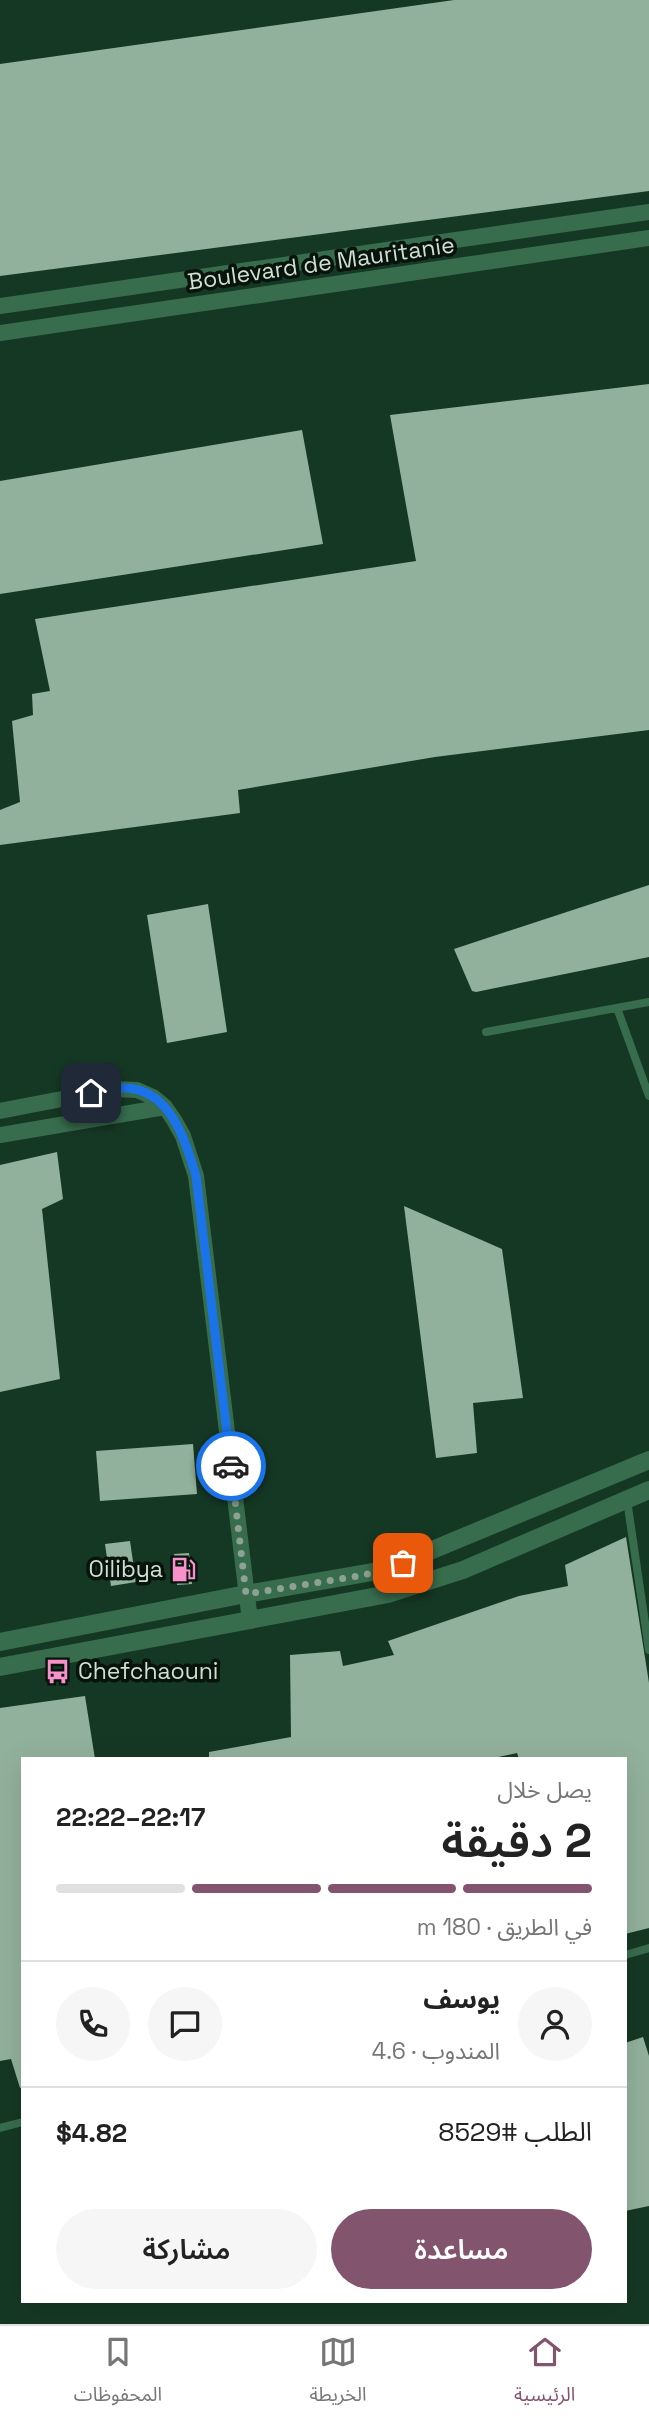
<!DOCTYPE html>
<html lang="ar">
<meta charset="utf-8">
<style>
body{margin:0;font-family:"Space Grotesk","Noto Sans Arabic",sans-serif;background:#f6f6f6;color:#222;direction:rtl;height:100vh;display:flex;flex-direction:column;font-size:26px;white-space:nowrap}
*{box-sizing:border-box;margin:0}
p{font-size:23px;color:#767676}
.icon{flex:none;width:38px;height:38px;fill:none;stroke:currentColor;stroke-width:2;stroke-linecap:round;stroke-linejoin:round}
.map{position:relative;flex:1;overflow:hidden;direction:ltr}
.sheet{position:absolute;left:21px;top:1757px;width:606px;height:546px;display:flex;flex-direction:column;background:#fff;border-radius:0px;box-shadow:0 7px 28px #0002;direction:rtl}
.sheet>*{flex:none}
.pin{position:absolute;display:grid;place-items:center;width:60px;height:60px;color:#fff;margin:-30px;border-radius:14px;box-shadow:0 4px 10px #0006}
.courier{position:absolute;display:grid;place-items:center;width:70px;height:70px;margin:-35px;border:5px solid #1a73e8;border-radius:50%;background:#fff;color:#222;box-shadow:0 2px 9px #0007}
.head em{font-style:normal;font-weight:600}
.head div{display:flex;flex-direction:column-reverse}
.head{display:flex;align-items:center;justify-content:space-between;height:119px;padding:0 35px}
h1{font-size:46px;font-weight:600;line-height:52px}
.bar{display:grid;grid-template-columns:repeat(4,1fr);gap:10px 7px;align-content:center;height:84px;padding:0 35px}
.bar i{height:9px;border-radius:5px;background:#e0e0e0}
.bar .selected{background:#82546e}
.bar p{grid-column:span 4}
.line{display:flex;align-items:center;gap:18px;padding:0 35px;border-top:2px solid #e0e0e0}
.line div{flex:1}
.round{display:grid;place-items:center;flex:none;width:74px;height:74px;border-radius:37px;background:#f6f6f6}
.cta{display:flex;gap:14px;margin-top:auto;padding:14px 35px}
.cta a{flex:1;height:80px;border-radius:42px;background:#82546e;color:#fff;font-size:28px;font-weight:600;line-height:80px;text-align:center}
.cta a+a{background:#f6f6f6;color:#222}
.menu{display:flex;justify-content:space-around;align-items:center;height:98px;border-top:2px solid #e0e0e0;background:#fff;font-size:19px;color:#767676}
.menu a{display:grid;justify-items:center;gap:4px}
.menu .selected{color:#82546e}
.map>svg:first-child{display:block}
</style>
<div class="map">
<svg width="649" height="2324" viewBox="0 0 649 2324">
<rect width="100%" height="100%" fill="#122d1d"/>
<path fill="#153824" fill-rule="evenodd" d="M0,0H649V2324H0ZM23,1759H625V2301H23Z"/>
<path fill="#92b19c" d="M454,0H649V191L0,276V64Z
M649,384V730L435,757L238,790L240,813L0,845V810L20,802L12,721L33,715L32,694L50,691L35,619L416,561L390,415Z
M302,430L323,544L0,594V481Z
M649,885V957L476,992L472,991L454,949Z
M208,904L227,1032L167,1043L147,915Z
M57,1152L63,1199L42,1209L60,1379L0,1392V1165Z
M404,1206L502,1249L523,1398L473,1403L477,1453L436,1458Z
M193,1444L197,1494L100,1501L96,1451Z
M626,1537L649,1683V1928L625,1934V1759H519L517,1753L489,1759H209V1752L291,1737L290,1655L340,1651L343,1666L394,1655L388,1641L519,1596L568,1586L565,1565Z
M130,1541L136,1582L111,1586L105,1544Z
M189,1553L192,1584L177,1585L174,1554Z
M85,1696L95,1759H23V2087L20,2088L11,2059L0,2061V1708Z
M643,2037L649,2056V2206L625,2211V2043Z"/>
<g fill="none" stroke-linecap="round" stroke-linejoin="round">
<path stroke="#376d4d" stroke-width="8" d="M617,1008L649,1096
M486,1032L649,1002
M627,1500L649,1650
M625,1955L649,1948
M0,2128L23,2122"/>
<path stroke="#376d4d" stroke-width="16" d="M0,306L649,212
M0,333L649,238
M0,1111L114,1089L137,1090L153,1097L165,1107L174,1120L183,1136L196,1176L250,1621
M0,1135L165,1107"/>
<path stroke="#376d4d" stroke-width="18" d="M0,1642L246,1594L384,1570L649,1460
M0,1667L388,1594L463,1570L649,1490"/>
</g>
<g fill="none" stroke-linecap="round" stroke-linejoin="round">
<path stroke="#8da194" stroke-width="7" stroke-dasharray="0 12.6" d="M231,1466L246,1594L364,1575L403,1563"/>
<path stroke="#1a73e8" stroke-width="9" d="M91,1093C102,1091 113,1088 124,1088C170,1088 185,1140 196,1176L231,1466"/>
</g>
<defs>
<symbol id="fuel-bare" viewBox="-9 -9 18 18"><path d="M-5.5-6h7V0h2V4h1.3V-2.5L3-4.5l.8-.8L6-3V5H2.5V1h-1V6h-7ZM-4.2-4.7v3.2H.2V-4.7Z" fill="#f890cb" stroke="#07130b" stroke-width="2.5" paint-order="stroke"/></symbol>
<symbol id="bus-bare" viewBox="-9 -9 18 18"><path d="M-5-6H5V4H4V6H2V4H-2V6H-4V4H-5ZM-3.5-4V0h7V-4ZM-3.5 1.2v1.5H-2V1.2ZM2 1.2v1.5H3.5V1.2Z" fill="#f890cb" stroke="#07130b" stroke-width="2.5" paint-order="stroke"/></symbol>
</defs>
<g fill-rule="evenodd">
<use href="#fuel-bare" x="166" y="1552" width="35" height="35"/>
<use href="#bus-bare" x="40" y="1654" width="35" height="35"/>
</g>
<g text-anchor="middle" stroke-width="7" stroke-linejoin="round" paint-order="stroke">
<g font-size="23" fill="#cfdfd4" stroke="#07130b">
<text transform="translate(321 263) rotate(-8)" y="8">Boulevard de Mauritanie</text>
</g>
<g font-size="23" fill="#cfdfd4" stroke="#07130b" text-anchor="end">
<text x="163" y="1577">Oilibya</text>
<text x="78" y="1679" text-anchor="start">Chefchaouni</text>
</g>
</g>
</svg>
<div class="pin" style="left:403px;top:1563px;background:#ea580c"><svg class="icon" aria-label="bag" viewBox="0 0 24 24"><path d="M5 8h14l-1 12H6zM9 8a3 3 0 0 1 6 0"/></svg></div>
<div class="pin" style="left:91px;top:1093px;background:#1f2937"><svg class="icon" aria-label="home" viewBox="0 0 24 24"><path d="M3 11l9-7 9 7M6 9v11h12V9"/></svg></div>
<div class="courier" style="left:231px;top:1466px"><svg class="icon" aria-label="car" viewBox="0 0 24 24"><path d="M5 17H2v-5l4-1 3-4h7l3 4 3 1v5h-3M9 17h6M6 11h13"/><circle cx="7" cy="17" r="2"/><circle cx="17" cy="17" r="2"/></svg></div>
<section class="sheet">
<div class="head"><div><h1>2 دقيقة</h1><p>يصل خلال</p></div><em>22:17–22:22</em></div>
<div class="bar"><i class="selected"></i><i class="selected"></i><i class="selected"></i><i></i><p>في الطريق · 180 m</p></div>
<div class="line" style="height:126px"><a class="round"><svg class="icon" aria-label="person" viewBox="0 0 24 24"><circle cx="12" cy="8" r="4"/><path d="M4 21q1-7 8-7t8 7"/></svg></a><div><b>يوسف</b><p>المندوب · 4.6</p></div><a class="round"><svg class="icon" aria-label="chat" viewBox="0 0 24 24"><path d="M4 5h16v11H9l-5 4z"/></svg></a><a class="round"><svg class="icon" aria-label="phone" viewBox="0 0 24 24"><path d="M5 4h4l2 5-3 2q2 4 5 5l2-3 5 2v4C11 20 4 13 5 4z"/></svg></a></div>
<div class="line" style="height:91px"><div>الطلب #8529</div><b>$4.82</b></div>
<div class="cta"><a>مساعدة</a><a>مشاركة</a></div>
</section>
</div>
<nav class="menu">
<a class="selected"><svg class="icon" aria-label="home" viewBox="0 0 24 24"><path d="M3 11l9-7 9 7M6 9v11h12V9"/></svg>الرئيسية</a>
<a><svg class="icon" aria-label="map" viewBox="0 0 24 24"><path d="M3 6l6-2 6 2 6-2v14l-6 2-6-2-6 2zM9 4v14M15 6v14"/></svg>الخريطة</a>
<a><svg class="icon" aria-label="saved" viewBox="0 0 24 24"><path d="M7 4h10v16l-5-4-5 4z"/></svg>المحفوظات</a>
</nav>
